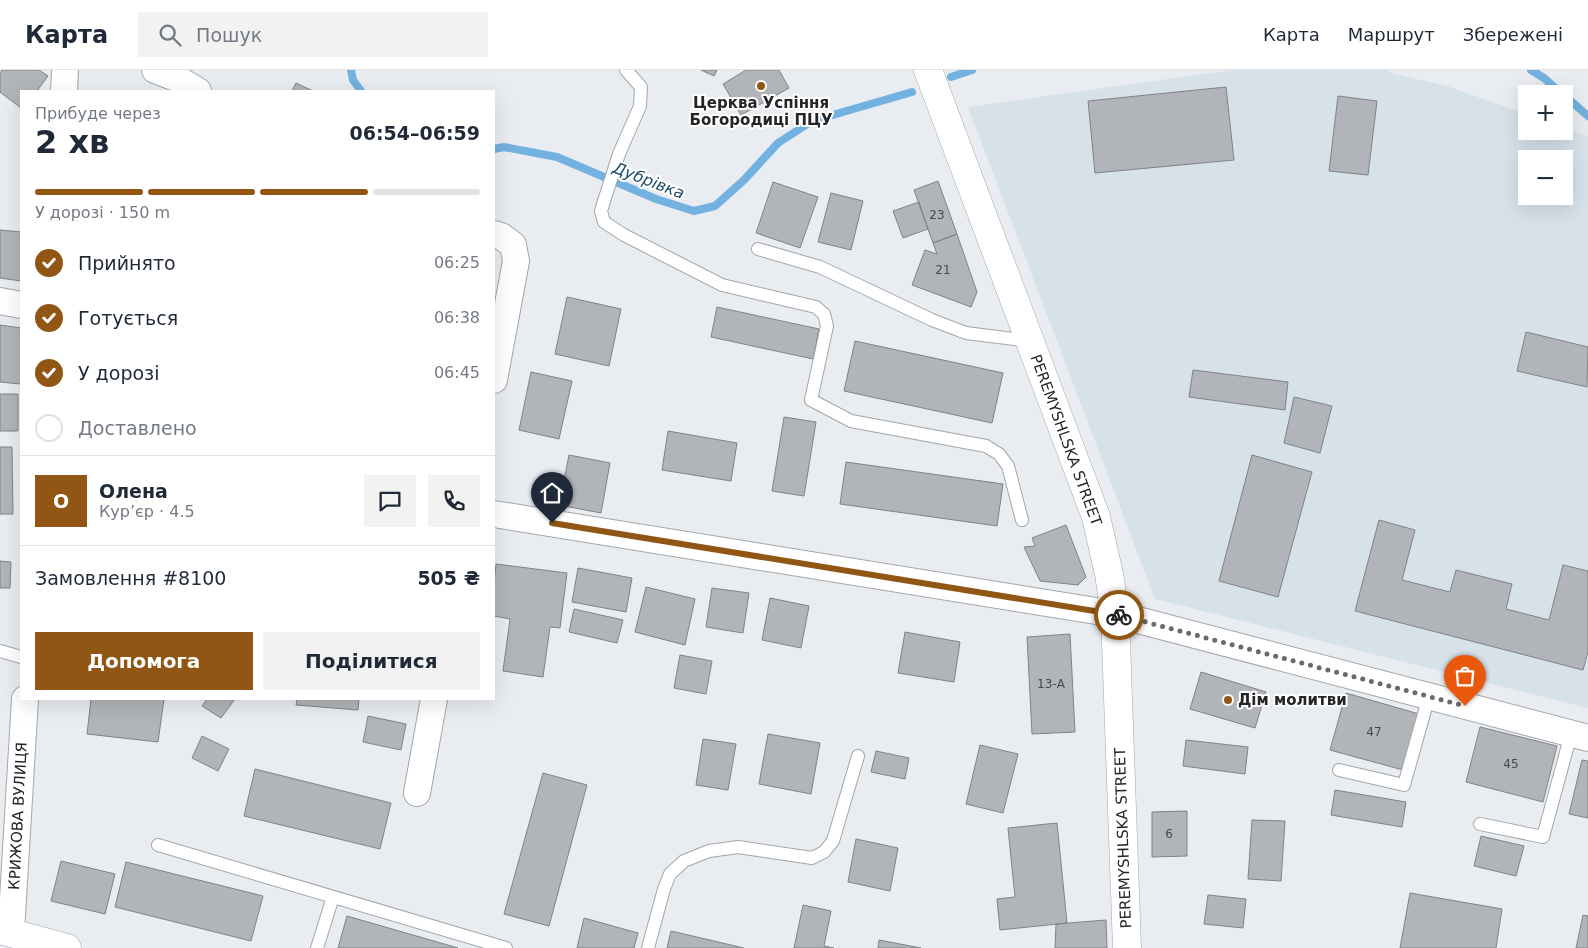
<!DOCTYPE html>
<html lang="uk">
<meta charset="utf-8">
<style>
body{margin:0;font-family:"DejaVu Sans",sans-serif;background:#f2f2f3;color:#1f2937;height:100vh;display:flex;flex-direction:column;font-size:19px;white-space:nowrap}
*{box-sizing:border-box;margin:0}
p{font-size:16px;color:#747a83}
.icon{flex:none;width:28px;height:28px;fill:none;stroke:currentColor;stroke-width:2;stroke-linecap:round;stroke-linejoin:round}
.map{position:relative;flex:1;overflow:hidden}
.sheet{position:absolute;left:20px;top:20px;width:475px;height:610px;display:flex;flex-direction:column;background:#fff;border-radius:0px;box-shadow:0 5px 20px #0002}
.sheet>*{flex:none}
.tools{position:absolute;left:1518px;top:15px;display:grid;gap:10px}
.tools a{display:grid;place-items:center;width:55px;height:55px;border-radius:0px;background:#fff;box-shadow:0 5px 20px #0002;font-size:25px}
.pin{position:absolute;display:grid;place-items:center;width:42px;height:42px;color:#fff;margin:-51px -21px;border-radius:50% 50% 50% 0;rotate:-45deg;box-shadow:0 0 5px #0007}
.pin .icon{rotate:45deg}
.courier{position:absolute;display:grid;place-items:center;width:50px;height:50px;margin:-25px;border:4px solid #915614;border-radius:50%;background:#fff;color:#222;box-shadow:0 1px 6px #0007}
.summary em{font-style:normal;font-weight:700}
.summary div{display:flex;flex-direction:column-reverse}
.summary{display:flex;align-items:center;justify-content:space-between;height:85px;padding:0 15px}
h1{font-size:32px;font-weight:700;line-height:38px}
.bar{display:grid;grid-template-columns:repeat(4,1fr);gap:8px 5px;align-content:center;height:60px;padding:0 15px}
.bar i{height:6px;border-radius:4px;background:#e0e1e3}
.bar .on{background:#915614}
.bar p{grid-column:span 4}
.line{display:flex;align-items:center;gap:12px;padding:0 15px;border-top:1px solid #e0e1e3}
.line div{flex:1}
.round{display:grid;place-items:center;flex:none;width:52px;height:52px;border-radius:0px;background:#f2f2f3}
ol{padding:0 15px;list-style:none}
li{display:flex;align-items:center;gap:15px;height:55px}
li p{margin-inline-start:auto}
li .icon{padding:5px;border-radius:50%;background:#915614;color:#fff;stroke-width:4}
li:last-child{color:#747a83}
li i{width:28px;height:28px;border:2px solid #e0e1e3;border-radius:50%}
.primary-button{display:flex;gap:10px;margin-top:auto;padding:10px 15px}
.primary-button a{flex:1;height:58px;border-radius:0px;background:#915614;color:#fff;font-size:20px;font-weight:700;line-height:58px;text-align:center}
.primary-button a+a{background:#f2f2f3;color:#1f2937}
header{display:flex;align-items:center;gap:30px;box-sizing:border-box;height:70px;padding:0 25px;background:#fff;border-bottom:1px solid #e0e1e3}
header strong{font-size:24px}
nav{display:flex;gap:28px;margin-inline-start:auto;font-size:18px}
.search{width:350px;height:45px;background:#f2f2f3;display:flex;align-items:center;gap:12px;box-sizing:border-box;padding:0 18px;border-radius:0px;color:#747a83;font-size:19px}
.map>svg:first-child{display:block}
</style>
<header>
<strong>Карта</strong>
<div class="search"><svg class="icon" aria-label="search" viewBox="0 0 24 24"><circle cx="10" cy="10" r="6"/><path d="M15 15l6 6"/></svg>Пошук</div>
<nav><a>Карта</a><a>Маршрут</a><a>Збережені</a></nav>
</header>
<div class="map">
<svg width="1588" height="878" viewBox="0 0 1588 878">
<rect width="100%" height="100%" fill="#e9edf1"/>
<path fill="#d6e1ea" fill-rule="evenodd" d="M1232,0H1387V2L1447,16L1526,44V61H1564V58L1588,66V638L1155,529L968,37ZM1526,89H1564V126H1526Z"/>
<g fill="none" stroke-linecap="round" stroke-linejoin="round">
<path stroke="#73b1e0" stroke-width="8" d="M351,0L353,10L361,21
M1531,0L1544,8L1562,24
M951,7L972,0
M1564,25L1588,46
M494,79L504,77L557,87L656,129L694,141L715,136L744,110L778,73L812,51L912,22"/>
</g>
<path fill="#b1b5b9" stroke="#7f8387" d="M2,0H39L48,6L37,21H21V38L0,22V3Z
M701,0H717L714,6Z
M746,0H779L789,18L741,45L723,14Z
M296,13L313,21H292Z
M1226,17L1234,90L1095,103L1088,31Z
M1338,26L1377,31L1368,105L1329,101Z
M938,111L957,164L933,173L914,120Z
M773,112L818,127L800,178L756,163Z
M831,123L863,131L851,180L818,172Z
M919,132L928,159L903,168L893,141Z
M0,160L21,162V211L0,208Z
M957,164L977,222L971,237L912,215L925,180L937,184L933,173Z
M567,227L621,239L609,296L555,284Z
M717,237L819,259L813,289L711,267Z
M0,255L21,258V314L0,312Z
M1526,262L1588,277L1587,317L1517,301Z
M855,271L1003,303L992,353L844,321Z
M1193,300L1288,312L1285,340L1189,327Z
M531,302L572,311L559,369L519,360Z
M0,324H18V361H0Z
M1294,327L1332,336L1320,383L1284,373Z
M784,347L816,352L804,426L772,421Z
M668,361L737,373L731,411L662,400Z
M0,377H12L13,444H0Z
M569,385L610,393L601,443L559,435Z
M1252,385L1312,402L1278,527L1219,511Z
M846,392L1003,414L997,456L840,434Z
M1379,450L1415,460L1402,510L1450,522L1456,500L1512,514L1506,539L1549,550L1563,495L1588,501V582L1583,600L1355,541Z
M1066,455L1086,507L1078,515L1040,511L1024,477L1035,476L1032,468Z
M0,491L11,492L10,518H0Z
M496,494L567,503L560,558L550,557L543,607L503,601L510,549L494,546V514Z
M578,498L632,508L626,542L572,532Z
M646,517L695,529L685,575L635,562Z
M712,518L749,523L743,563L706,557Z
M770,528L809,536L801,578L762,570Z
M574,539L623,550L617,573L569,562Z
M905,562L960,572L954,612L898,603Z
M1070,564L1075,662L1032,664L1027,567Z
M680,585L712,591L706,624L674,618Z
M1201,602L1266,622L1255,658L1190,639Z
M1346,623L1419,644L1403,700L1330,680Z
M91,629H164L158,672L87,664Z
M207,629H235L221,648L202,636Z
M297,629H359L358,640L296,635Z
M368,646L406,654L401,680L363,672Z
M1480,657L1557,676L1543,732L1466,712Z
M768,664L820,673L811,724L759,714Z
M202,666L229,679L218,701L192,688Z
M703,669L736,674L728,720L696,715Z
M1186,670L1248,677L1245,704L1183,696Z
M980,675L1018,684L1003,743L966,734Z
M876,681L909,688L905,709L871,702Z
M1582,690L1588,691V748L1569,744Z
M255,699L391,733L380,779L244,746Z
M543,703L587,715L549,856L504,844Z
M1335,720L1406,732L1402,757L1331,745Z
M1187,741V786L1152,787V742Z
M1252,750L1285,751L1281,811L1248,809Z
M1057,753L1067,853L1000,860L997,829L1015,827L1008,758Z
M1481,766L1524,776L1516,806L1474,796Z
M856,769L898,778L890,821L848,812Z
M61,791L115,804L105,844L51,831Z
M126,792L263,826L251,871L115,837Z
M1410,823L1502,839L1496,878H1400Z
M1208,825L1246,829L1243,858L1204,854Z
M803,835L831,841L824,876L834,878H794Z
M1583,845L1588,846V878H1576Z
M347,846L458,878H338Z
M584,848L638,863L634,878H577Z
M1106,850L1107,878H1055L1056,854Z
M671,861L744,878H667Z
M879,870L921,878H878Z"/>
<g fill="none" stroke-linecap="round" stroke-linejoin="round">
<defs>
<path id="service" d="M626,0L641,17L640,36L619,84L604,131L601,141L604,152L624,165L722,215L816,237L824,244L827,256L811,330L851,351L986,376L999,384L1008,396L1022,450
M758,179L820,197L932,250L966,263L1030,271
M0,581L21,587
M1339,700L1404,715L1429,626
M1480,754L1543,767L1571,664
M158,775L506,878
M317,878L333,827
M648,878L664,819L670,804L684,791L709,781L738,777L812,788L824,782L833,771L858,686"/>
<path id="minor" d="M155,0L178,9L198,21
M64,21L65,0
M494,164L501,166L513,175L516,191L494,310
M0,231L21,235
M494,444L1115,544L1588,668
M417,723L434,629
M11,862L25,629"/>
<path id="secondary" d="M928,0L1096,447L1109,504L1115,544L1127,878"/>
<path id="primary" d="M0,860L67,878"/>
</defs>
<use href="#service" stroke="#a2a7aa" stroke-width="14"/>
<use href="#minor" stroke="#a2a7aa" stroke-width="28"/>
<use href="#secondary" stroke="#a2a7aa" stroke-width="29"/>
<use href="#primary" stroke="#a2a7aa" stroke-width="29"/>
<use href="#service" stroke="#fff" stroke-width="12"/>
<use href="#minor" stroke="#fff" stroke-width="26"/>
<use href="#secondary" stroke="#fff" stroke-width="28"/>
<use href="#primary" stroke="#fff" stroke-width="28"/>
</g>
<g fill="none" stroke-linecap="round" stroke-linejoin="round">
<path stroke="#686b6d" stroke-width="5" stroke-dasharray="0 9" d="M1119,545L1465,636"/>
<path stroke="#915614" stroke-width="6" d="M552,453L1119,545"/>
</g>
<g fill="#915614" stroke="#fff" stroke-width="2">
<circle cx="761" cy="16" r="5"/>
<circle cx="1228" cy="630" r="5"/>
</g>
<g text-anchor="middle" stroke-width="4" stroke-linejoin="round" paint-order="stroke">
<g font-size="12" fill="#46494b">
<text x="937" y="149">23</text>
<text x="943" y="204">21</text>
<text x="1051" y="618">13-А</text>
<text x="1374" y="666">47</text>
<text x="1511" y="698">45</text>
<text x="1169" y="768">6</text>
</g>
<g font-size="15" font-weight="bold" fill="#232526" stroke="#fff">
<text x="761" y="38">Церква Успіння<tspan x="761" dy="17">Богородиці ПЦУ</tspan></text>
<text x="1238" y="635" text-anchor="start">Дім молитви</text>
</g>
<g font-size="15" fill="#232526" stroke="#fff">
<text transform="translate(1066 370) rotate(70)" y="5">PEREMYSHLSKA STREET</text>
<text transform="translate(18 746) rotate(-87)" y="5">КРИЖОВА ВУЛИЦЯ</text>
<text transform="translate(1123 768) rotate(-92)" y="5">PEREMYSHLSKA STREET</text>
</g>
<g font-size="16" font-style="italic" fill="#1c4b6b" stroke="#fff">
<text transform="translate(649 110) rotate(21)" y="6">Дубрівка</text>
</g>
</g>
</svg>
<div class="tools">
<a>+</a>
<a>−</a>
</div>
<div class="pin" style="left:1465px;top:636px;background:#ea580c"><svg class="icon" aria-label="bag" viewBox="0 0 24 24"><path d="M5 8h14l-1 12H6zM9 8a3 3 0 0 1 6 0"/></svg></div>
<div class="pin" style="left:552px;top:453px;background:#1f2937"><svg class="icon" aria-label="home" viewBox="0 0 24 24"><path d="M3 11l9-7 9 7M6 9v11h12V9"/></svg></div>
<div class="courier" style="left:1119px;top:545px"><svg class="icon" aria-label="bike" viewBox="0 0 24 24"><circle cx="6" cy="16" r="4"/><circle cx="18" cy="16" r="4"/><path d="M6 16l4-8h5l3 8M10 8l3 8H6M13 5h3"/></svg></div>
<section class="sheet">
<div class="summary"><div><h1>2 хв</h1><p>Прибуде через</p></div><em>06:54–06:59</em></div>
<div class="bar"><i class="on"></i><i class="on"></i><i class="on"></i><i></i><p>У дорозі · 150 m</p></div>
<ol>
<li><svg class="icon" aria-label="check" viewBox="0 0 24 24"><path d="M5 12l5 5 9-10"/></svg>Прийнято<p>06:25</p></li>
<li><svg class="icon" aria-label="check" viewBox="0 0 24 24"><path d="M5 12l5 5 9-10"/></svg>Готується<p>06:38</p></li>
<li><svg class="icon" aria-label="check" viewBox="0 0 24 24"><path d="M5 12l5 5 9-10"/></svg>У дорозі<p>06:45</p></li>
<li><i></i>Доставлено</li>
</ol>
<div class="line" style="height:90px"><b class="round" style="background:#915614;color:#fff">О</b><div><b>Олена</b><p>Кур’єр · 4.5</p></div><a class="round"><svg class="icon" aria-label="chat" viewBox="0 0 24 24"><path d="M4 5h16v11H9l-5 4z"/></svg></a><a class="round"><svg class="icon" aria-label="phone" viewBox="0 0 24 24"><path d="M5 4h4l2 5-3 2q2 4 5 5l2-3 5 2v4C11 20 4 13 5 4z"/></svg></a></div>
<div class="line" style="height:65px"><div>Замовлення #8100</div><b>505 ₴</b></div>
<div class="primary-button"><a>Допомога</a><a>Поділитися</a></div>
</section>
</div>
